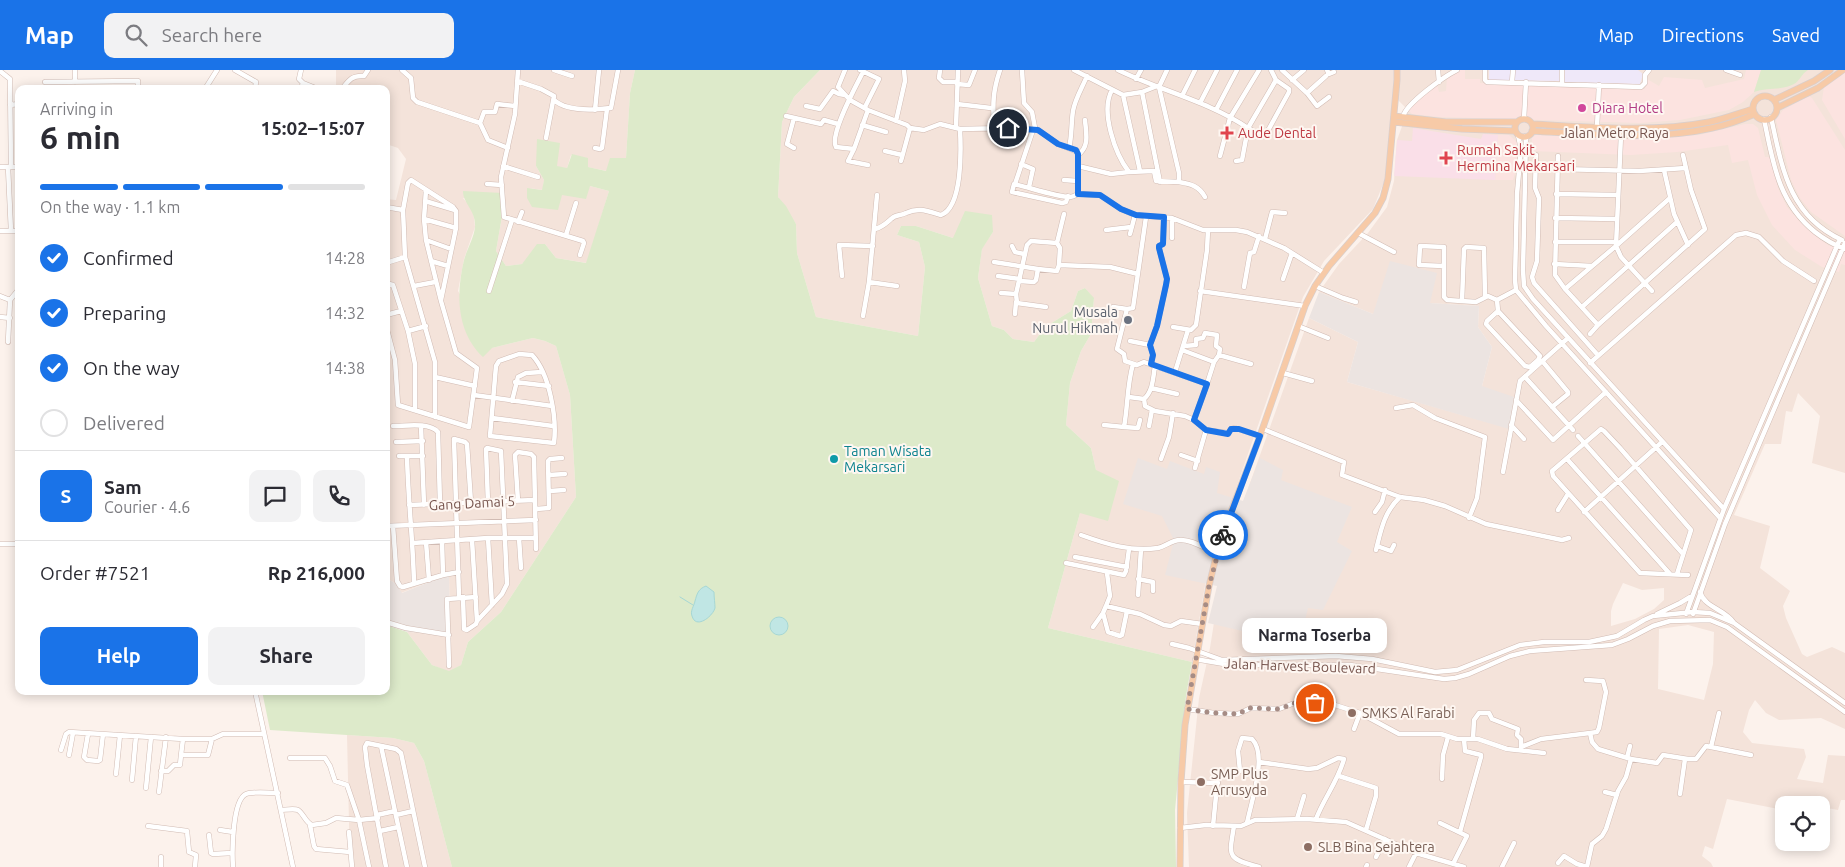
<!DOCTYPE html>
<meta charset="utf-8">
<style>
body{margin:0;font-family:Ubuntu,sans-serif;background:#f2f2f3;color:#2b2b33;height:100vh;display:flex;flex-direction:column;font-size:19px;white-space:nowrap}
*{box-sizing:border-box;margin:0}
p{font-size:16px;color:#7c7c81}
.icon{flex:none;width:28px;height:28px;fill:none;stroke:currentColor;stroke-width:2;stroke-linecap:round;stroke-linejoin:round}
.map{position:relative;flex:1;overflow:hidden}
.side{position:absolute;left:15px;top:15px;width:375px;height:610px;display:flex;flex-direction:column;background:#fff;border-radius:10px;box-shadow:0 2px 12px #0003}
.side>*{flex:none}
.controls{position:absolute;left:1775px;top:726px;display:grid;gap:10px}
.controls a{display:grid;place-items:center;width:55px;height:55px;border-radius:10px;background:#fff;box-shadow:0 2px 12px #0003;font-size:25px}
.pin{position:absolute;display:grid;place-items:center;width:42px;height:42px;color:#fff;margin:-21px;border:2px solid #fff;border-radius:50%;box-shadow:0 1px 5px #0007}
.courier{position:absolute;display:grid;place-items:center;width:50px;height:50px;margin:-25px;border:4px solid #1a73e8;border-radius:50%;background:#fff;color:#222;box-shadow:0 1px 6px #0007}
.bubble{position:absolute;height:35px;border-radius:10px;background:#fff;box-shadow:0 2px 12px #0003;font-size:16px;font-weight:700;line-height:35px;text-align:center}
.summary em{font-style:normal;font-weight:700}
.summary div{display:flex;flex-direction:column-reverse}
.summary{display:flex;align-items:center;justify-content:space-between;height:85px;padding:0 25px}
h1{font-size:32px;font-weight:700;line-height:38px}
.bar{display:grid;grid-template-columns:repeat(4,1fr);gap:8px 5px;align-content:center;height:60px;padding:0 25px}
.bar i{height:6px;border-radius:4px;background:#e1e1e2}
.bar .on{background:#1a73e8}
.bar p{grid-column:span 4}
.line{display:flex;align-items:center;gap:12px;padding:0 25px;border-top:1px solid #e1e1e2}
.line div{flex:1}
.round{display:grid;place-items:center;flex:none;width:52px;height:52px;border-radius:10px;background:#f2f2f3}
ol{padding:0 25px;list-style:none}
li{display:flex;align-items:center;gap:15px;height:55px}
li p{margin-inline-start:auto}
li .icon{padding:5px;border-radius:50%;background:#1a73e8;color:#fff;stroke-width:4}
li:last-child{color:#7c7c81}
li i{width:28px;height:28px;border:2px solid #e1e1e2;border-radius:50%}
.button{display:flex;gap:10px;margin-top:auto;padding:10px 25px}
.button a{flex:1;height:58px;border-radius:10px;background:#1a73e8;color:#fff;font-size:20px;font-weight:700;line-height:58px;text-align:center}
.button a+a{background:#f2f2f3;color:#2b2b33}
header{display:flex;align-items:center;gap:30px;box-sizing:border-box;height:70px;padding:0 25px;background:#1a73e8;color:#fff}
header strong{font-size:24px}
nav{display:flex;gap:28px;margin-inline-start:auto;font-size:18px}
.search{width:350px;height:45px;background:#f2f2f3;display:flex;align-items:center;gap:12px;box-sizing:border-box;padding:0 18px;border-radius:10px;color:#7c7c81;font-size:19px}
.map>svg:first-child{display:block}
</style>
<header>
<strong>Map</strong>
<div class="search"><svg class="icon" aria-label="search" viewBox="0 0 24 24"><circle cx="10" cy="10" r="6"/><path d="M15 15l6 6"/></svg>Search here</div>
<nav><a>Map</a><a>Directions</a><a>Saved</a></nav>
</header>
<div class="map">
<svg width="1845" height="797" viewBox="0 0 1845 797">
<rect width="100%" height="100%" fill="#fcf2ec"/>
<path fill="#f4e3da" fill-rule="evenodd" d="M336,0H635L630,23L626,88L607,101L587,97L571,85L567,98L536,96L544,110L543,120L528,118L561,125L590,116L609,121L587,193L556,188L545,174L522,194L506,196L496,181L505,129L463,128L473,140L475,157L464,189L458,221L492,278L533,268L545,271L556,276L570,325L576,427L501,542L468,572L461,595L449,602L432,595L407,562L450,563L449,504L401,523L395,513L386,508V129L396,130L406,89L398,78L386,74V19H336Z
M820,0H1845V403L1812,393L1820,346L1798,323L1792,342L1786,341L1781,374H1765L1734,445L1770,456L1760,498L1790,521L1783,536L1786,548L1802,584L1807,587L1832,577L1845,583V659L1821,648L1779,650L1766,643L1755,630L1749,640L1743,662L1752,673L1804,679L1806,687L1797,709L1823,713L1828,685L1845,686V730H1841L1838,740L1827,738L1821,747V735H1784V740L1727,729L1713,779L1705,776L1702,786L1711,793L1713,797H1189L1187,743L1199,628L1210,578L1225,483L1309,248L1358,272L1347,312L1508,358L1482,316L1492,277L1478,257L1479,236L1429,233L1373,244L1319,222L1339,194L1368,163L1387,137L1394,111L1397,70L1408,40L1394,26L1386,107L1373,139L1324,191L1303,227L1208,498L1192,592L1048,558L1080,443L1096,400L1091,378L1066,355L1070,313L1081,281L1091,264L1094,229L1085,218L1078,221L1071,241L1045,257L1034,272L1013,269L1004,260L992,256L978,208L982,178L993,162L953,168L916,156H901L897,165L919,172L925,197L918,266L816,247L797,183L796,154L778,127L782,52L794,27ZM1623,513L1642,520L1664,518V530L1654,539L1635,549L1611,556V541L1613,534ZM1688,555L1714,562L1713,594L1704,630L1658,619L1659,559Z
M347,665L393,668L414,673L424,691L452,797H350Z"/>
<path fill="#fce3e0" d="M1460,0H1465V9H1480V13L1645,19L1647,9L1659,16L1664,7L1702,10L1705,18L1744,9L1746,0H1761L1754,22L1743,32L1729,40L1680,50L1640,53L1439,47L1412,44L1408,40L1423,24L1437,14L1439,22L1446,21L1447,7Z
M1845,2V69L1822,30L1824,17Z
M1809,26L1812,28L1845,80V166L1811,142L1800,128L1791,110L1776,50L1783,40Z
M1745,54H1753L1758,58L1765,87H1770L1778,118L1787,137L1805,157L1828,175L1845,182V195L1841,194L1839,202L1822,197L1795,180L1772,155L1757,125L1748,90L1732,93L1728,75L1677,82L1631,85L1532,81V68L1536,65L1630,69L1666,67L1699,65Z
M1498,65H1509L1518,73L1516,100L1513,110H1495Z"/>
<path fill="#ece4e1" d="M1390,191L1437,203L1430,233L1479,236L1478,257L1492,277L1482,316L1514,327L1509,359L1347,312L1358,272L1309,248L1319,222L1373,244Z
M1138,388L1167,399L1170,391L1204,404L1206,397L1220,402L1217,423L1243,431L1260,388L1283,400L1281,410L1352,437L1337,472L1352,481L1323,540L1308,538L1302,563L1259,548L1251,563L1208,553L1217,516L1165,505L1174,470L1162,446L1123,434Z
M449,504L450,564L407,562L386,555V508L395,513L402,523Z"/>
<path fill="#efe8f9" d="M1489,0H1560V11L1489,10Z
M1565,0H1638L1643,4L1640,14L1564,12Z"/>
<path fill="#fadfe8" d="M1413,58L1481,69L1483,64L1498,65L1495,110L1394,106L1397,70L1412,71Z"/>
<path fill="#ddeaca" d="M635,0H820L794,27L782,52L778,127L786,136L796,154L797,183L816,247L918,266L925,197L919,172L897,165L901,156H916L953,168L965,141L992,145L993,162L982,179L978,208L992,256L1004,260L1013,269L1034,272L1045,257L1071,241L1078,221L1085,218L1094,228L1091,264L1081,281L1070,313L1066,355L1091,378L1096,400L1119,411L1108,451L1080,443L1048,558L1192,592L1186,626L1175,740L1176,797H452L424,691L414,673L393,668L270,660L262,621H386V555L407,562L432,595L449,601L461,595L468,572L501,542L576,427L570,325L556,276L545,271L533,268L492,278L483,287C456,262 456,223 464,190C467,179 474,168 475,157C476,140 463,134 463,121L503,123L505,129L496,181L506,196L522,194L537,174H545L556,188L586,193L609,121L590,116L586,129L562,125L558,140L532,137L527,128V118L542,120L544,110L536,96L537,69L560,73L557,96L567,98L572,84L588,88V97L606,101L610,88H626L630,23Z
M1761,0H1808C1801,4 1800,11 1794,14C1781,21 1767,17 1754,22Z"/>
<path fill="#c0e6e4" stroke="#a6d7d5" d="M706,516L714,522C714,527 715,534 715,538C713,546 696,560 692,546C690,541 694,536 695,531C697,524 698,519 706,516Z
M770 556a9 9 0 1 1 18 0a9 9 0 1 1-18 0Z"/>
<g fill="none" stroke-linecap="round" stroke-linejoin="round">
<path stroke="#a6d7d5" stroke-width="1" d="M680,527L693,535"/>
<defs>
<path id="minor" d="M75,0V12
M235,0L256,12L255,19
M301,0L299,9L303,13L301,19
M402,0L411,8L413,28L417,32L480,53L488,70L508,78
M518,0L515,44L501,107L504,147L583,171L584,173L580,185
M554,0L572,6
M845,0L838,17L850,30L868,40L907,55L910,58L924,60L940,54L960,59L1008,58L1038,60
M860,0L879,9L865,37
M940,0L939,8L943,12H957
M1022,0L1024,33L1032,42L1035,58L1058,74L1078,82V124L1100,125L1121,139L1135,145L1172,148L1203,160H1236L1247,162L1284,178L1324,203
M1074,0L1123,25L1142,22L1157,16
M1118,0C1161,21 1208,31 1248,58L1276,10L1271,0
M1282,0L1307,23L1317,36L1329,27
M1327,0L1329,4L1334,2
M1438,0L1439,12
M1485,0V10L1487,12L1641,17L1645,13V5L1649,0
M1726,0L1740,5
M0,1L10,9L11,97
M1136,9L1141,0
M1292,10L1304,0
M517,11L541,19L554,26L546,68
M45,12L138,11V19
M1512,12L1513,0
M303,13L318,19
M1562,13V0
M957,14L969,15L975,0
M205,19L217,0
M342,19C349,10 352,5 364,6L368,0
M1112,20C1100,41 1115,84 1129,102L1154,101L1156,111L1179,112V103L1159,17L1167,0
M1142,22L1160,112
M1307,23L1326,6
M1123,25L1140,101
M1182,26L1195,0
M554,30C567,42 594,40 611,38L618,0
M1200,33L1217,0
M957,34L991,38
M10,35L19,34
M806,36L820,39L833,21L839,24L845,25
M595,40L599,0
M1216,40L1237,0
M786,46L821,54L824,50L838,54
M1403,47C1405,34 1445,6 1457,0
M1771,47C1782,98 1789,146 1842,170
M1524,49L1526,12
M1764,49C1773,93 1778,132 1815,162C1824,169 1834,175 1845,179
M896,51L905,11L904,0
M480,53L484,42H495L497,34L515,36
M862,55L886,62
M956,57L958,0
M1597,57L1599,15
M994,59C993,36 992,23 1000,0
M1518,65L1521,79L1517,124L1515,210L1516,220L1546,256L1720,448
M1621,65L1616,176L1621,187L1652,221
M1526,66L1523,200L1524,216L1533,229L1724,439
M595,78L600,79L602,78L607,39
M794,78L787,74L794,48
M1069,78C1072,66 1071,54 1073,41C1075,29 1082,18 1087,6
M854,79L836,77C829,65 856,16 863,2
M885,81L902,85
M1078,85C1090,76 1086,63 1085,50
M1536,85L1535,118L1539,128L1537,191L1532,207L1534,213L1596,283
M1220,86L1230,48L1259,0
M1558,86L1555,205L1565,219L1598,255
M901,91L910,58
M1236,91L1242,90L1248,58L1262,66H1265L1289,22V19L1276,10
M1021,94L1033,99L1029,117
M868,95L848,91L854,79L868,40
M503,96L538,107
M1078,96L1111,104L1129,102
M0,97H19
M8,97L11,161
M1557,99L1639,101L1686,98
M1664,100L1674,144L1688,175
M1064,110L1078,111
M1179,112C1191,114 1199,116 1205,127
M487,114L502,115
M1015,114L1033,60
M1556,124L1618,125
M1068,126L1066,132L1062,133L1012,122L1014,114C1028,117 1057,127 1070,127C1073,127 1076,125 1078,124
M425,131L455,140
M386,137L403,140
M1172,148V168
M1555,148L1617,149
M424,149L456,158
M518,152L522,142
M875,159C883,157 885,154 891,149C896,144 901,146 906,143C919,137 927,141 941,145C963,137 961,78 960,59
M1106,160L1131,157
M0,161H19
M1358,163L1394,182
M1130,164L1135,145
M566,165L576,133
M386,166V169
M1265,169L1272,142L1285,143
M426,170L451,179
M1555,172H1617
M1012,176L1015,182L1024,184
M431,191L448,196
M994,192L1038,199
M386,193L405,187
M1554,194L1592,196
M1059,195L1060,178L1057,173L1064,144
M1444,196L1419,195L1420,176L1444,177V227L1447,230L1476,232L1488,226L1497,230L1498,241L1540,286L1538,290L1530,297L1525,296L1486,254L1487,251L1498,241
M842,206L839,175L873,176
M998,206L1020,209
M1283,209L1292,183
M1020,211L1034,212L1036,210L1038,199L1057,201L1059,195L1110,197L1138,204
M869,212L897,216
M414,216L435,212
M1315,216L1343,228L1356,232
M386,217L389,214L393,215L408,261L415,294V340
M1244,217L1250,183L1254,182L1259,166
M1565,219L1616,176L1670,128
M489,221L512,150
M1200,221L1305,236
M1001,223L1016,224
M0,226L10,230
M1497,230L1516,220
M1462,231L1464,179L1466,177L1484,178L1485,226
M1046,237L1017,233L1016,224L1027,175L1031,171L1057,173
M1113,237L1127,239L1133,238L1146,147
M1582,237L1677,152
M1127,239L1117,279L1124,284L1125,291L1137,295L1144,292L1155,296C1153,308 1153,321 1144,329L1129,327
M1015,244L1016,232
M386,245L401,241
M863,246L869,212L877,125
M0,247L10,248
M386,256L395,290L398,335L469,357L477,298L456,283L441,231L426,170L424,149L426,120
M1298,256L1328,268
M1173,257L1191,260L1196,255L1207,180L1208,160
M408,261L426,256
M1590,264L1598,255L1705,159L1691,120L1683,85
M1130,271L1150,275
M8,272L10,230L19,219
M1182,280L1214,292
M519,284L532,285C550,304 557,349 554,373L490,366L496,296L499,291Z
M1219,285L1251,294
M1543,292L1568,322V324L1552,337
M1590,293L1736,165L1746,163L1759,167L1783,191L1814,211
M1151,294L1153,285L1150,275L1157,256L1166,215L1167,209L1159,178V176L1163,174L1164,147
M1155,296L1207,314L1214,292L1219,285L1220,279L1216,276L1217,265L1205,263L1203,268L1196,269V275L1184,276
M1175,302L1188,260
M1283,303L1312,311
M435,307L475,316
M1525,307L1573,360
M515,312L549,316
M1151,318L1177,324
M474,325L552,336
M1144,329L1145,336L1155,341L1185,346L1194,350L1206,360L1228,363L1231,359L1235,358L1260,366
M1516,330L1553,370L1606,322
M512,331L518,307L526,303L542,302
M1396,338L1413,335L1435,348L1485,367L1477,428L1469,448
M435,347V292L405,187L403,140L408,113L411,110L453,137L456,141V158L441,230
M492,348L553,356
M1194,350L1207,314
M1104,355L1124,357C1128,335 1127,315 1133,294
M1511,355L1524,369
M393,356C406,356 429,352 438,362L440,434
M421,356L424,435
M1149,356L1152,340
M1124,357L1138,358L1140,350
M1263,359L1344,392L1342,405L1400,427L1424,430L1445,436L1486,454L1562,470L1569,468
M1578,366L1683,484
M396,372L423,371
M1181,385L1198,391
M399,386H423
M407,386C408,429 413,471 414,513
M1161,389L1169,367L1173,343
M1567,389L1670,504
M1195,398L1206,360
M1503,402L1520,311L1568,268
M549,405L565,404
M550,421L564,420
M518,431L515,385L518,382L531,384L534,387L536,479
M409,435L535,430
M536,439L549,438L548,391L550,389L562,388
M1558,440L1568,424
M1375,442L1382,432L1385,420
M1584,442L1662,372
M386,456L536,450
M393,456L397,511L400,516L403,517L443,505L459,502
M1081,465C1106,474 1131,482 1158,478C1166,476 1172,470 1180,470C1191,469 1206,479 1216,483
M488,468L492,535
M519,468L521,498
M472,470L477,551
M442,471L443,505
M426,472L429,510
M413,473L488,468H535
M0,474H19
M1377,476L1391,481L1394,475
M1376,480C1381,460 1384,442 1400,427
M1075,487L1127,497
M1066,493L1124,505L1126,501L1129,479
M1677,504L1691,460L1620,378L1604,361L1601,359L1552,401L1553,406L1640,503L1688,505
M1138,509L1153,512V521
M1700,522C1705,538 1725,539 1734,553
M1138,525L1141,479
M463,527L464,559L467,560L476,554L477,551L502,524L507,514L501,381L487,378L486,379L488,433
M459,528L454,369L465,372L467,374L471,433
M1106,536L1110,526L1107,503
M1103,543L1108,562L1120,566L1122,565L1127,541
M1657,544L1680,533L1690,527
M1686,544L1724,439L1840,169
M1693,544L1725,454L1845,173
M386,552L406,558L449,565
M1093,557L1103,543L1106,536L1140,544L1164,555L1171,556L1181,551L1202,554
M1172,574L1189,578L1222,590L1336,586L1372,589L1435,602L1457,600L1520,575L1544,572H1589L1617,566L1644,550L1653,546L1693,542L1710,543L1734,553L1845,633
M1195,589L1230,595H1350L1444,609L1455,608L1469,604L1510,586L1530,581L1612,575L1628,569L1653,556L1670,551L1710,550L1727,557L1845,642
M449,596L447,529L476,527
M1586,610L1603,611L1606,622L1599,658L1597,662L1590,663
M255,621L293,797
M1187,639L1214,643L1238,644L1251,638L1279,639L1292,634L1302,632L1335,635L1360,643L1399,664H1441L1457,669H1478L1507,679L1544,683
M1354,659L1360,643
M88,664L84,687L87,690L98,691L100,690L103,664
M1473,669L1474,650L1479,643H1489L1492,649L1518,659L1517,665L1521,669V679
M381,676L407,797
M1521,677L1541,669L1590,663L1592,672L1598,679L1631,689L1626,707L1618,721L1606,759L1602,766L1592,774L1587,797
M1711,677L1719,643
M61,680L66,664L69,662L183,669H212L223,664H263
M69,685L73,663
M181,685L183,669
M290,688H325L330,696L335,711L347,715L359,750L369,797
M1627,688L1630,676
M1631,689L1657,693L1663,685L1688,689H1696L1706,676L1751,685
M1259,692L1308,699L1317,698L1338,688L1344,689C1338,711 1324,728 1316,749
M161,701H168L174,695H180L181,685H208L212,669
M1240,701L1238,681L1242,668L1252,669C1268,685 1251,732 1247,753
M116,704L120,665
M1339,706L1376,718V726L1366,760
M1442,709L1443,685L1448,667
M132,710L136,666
M1181,712L1218,713
M146,718L151,667
M159,722L166,667
M1605,722L1617,725
M1680,724L1685,689
M281,740C285,740 294,738 298,740C304,744 305,752 312,755L326,753L336,748L359,750L378,748
M377,745L395,741
M396,745L413,741
M1297,749L1304,726
M1440,753L1467,766L1453,794
M310,755L314,776L316,779L350,782
M148,756L187,761L189,782L196,785L195,797
M1213,756L1218,706
M1234,756C1229,787 1226,788 1259,797
M1180,758L1206,755L1241,756L1255,750L1307,749L1346,752L1416,783L1464,797
M220,760L233,762
M380,761L398,757
M349,762L352,797
M1460,762L1481,687V685L1465,681L1464,669
M209,765L211,783L213,784L232,783
M161,787V797
M1376,787L1385,769
M1558,793L1564,786L1577,794L1587,797
M233,797C232,784 232,730 246,724C254,721 268,723 278,723
M386,797L367,695L365,677L367,673L396,679L401,683L425,797
M1366,797L1367,795
M1409,797L1416,783
M1502,797L1514,773"/>
<path id="major" d="M1753 38a12 12 0 1 1 24 0a12 12 0 1 1-24 0Z
M1774,30L1814,11L1830,0
M1777,38L1818,18L1843,0
M1394,46L1446,52H1516
M1515 58a9 9 0 1 1 18 0a9 9 0 1 1-18 0Z
M1394,52L1462,59L1515,61
M1532,54C1590,57 1652,63 1709,52C1724,49 1739,43 1753,39
M1532,61C1590,64 1655,71 1712,58C1727,55 1741,50 1755,44
M1180,797L1181,712L1185,655L1209,516L1220,470L1260,366L1305,236L1315,216L1329,196L1375,143L1383,128L1388,109L1397,10V0"/>
</defs>
<use href="#minor" stroke="#d1bbb3" stroke-width="5.5"/>
<use href="#major" stroke="#d9cfcd" stroke-width="7"/>
<use href="#minor" stroke="#fff" stroke-width="4.5"/>
<use href="#major" stroke="#f7caa7" stroke-width="5.5"/>
</g>
<g fill="none" stroke-linecap="round" stroke-linejoin="round">
<path stroke="#a68c85" stroke-width="5" stroke-dasharray="0 9" d="M1223,465L1209,516L1187,639L1214,643L1238,644L1250,638L1279,639L1295,633H1315"/>
<path stroke="#1a73e8" stroke-width="6" d="M1008,58L1038,60L1058,74L1076,80L1078,84V124L1100,125L1121,139L1136,145L1164,147L1163,174L1159,176V178L1167,209L1166,215L1157,256L1150,275L1153,285L1151,294L1207,314L1194,350L1206,360L1228,364L1231,359H1239L1260,366L1223,465"/>
</g>
<circle fill="#d1479c" stroke="#fef7f2" stroke-width="2" cx="1582" cy="38" r="5"/>
<g fill="#e0444e" stroke="#fef7f2" stroke-width="2">
<path d="M1224.5 55.5h5v5h5v5h-5v5h-5v-5h-5v-5h5z"/>
<path d="M1443.5 80.5h5v5h5v5h-5v5h-5v-5h-5v-5h5z"/>
</g>
<circle fill="#6b7280" stroke="#fef7f2" stroke-width="2" cx="1128" cy="250" r="5"/>
<circle fill="#0f9aa8" stroke="#fef7f2" stroke-width="2" cx="834" cy="389" r="5"/>
<g fill="#8d6e63" stroke="#fef7f2" stroke-width="2">
<circle cx="1352" cy="643" r="5"/>
<circle cx="1201" cy="712" r="5"/>
<circle cx="1308" cy="777" r="5"/>
</g>
<g text-anchor="middle" stroke-width="4" stroke-linejoin="round" paint-order="stroke">
<g font-size="14" fill="#b23c85" stroke="#fef7f2" text-anchor="start">
<text x="1592" y="43">Diara Hotel</text>
</g>
<g font-size="14" fill="#be3a42" stroke="#fef7f2" text-anchor="start">
<text x="1238" y="68">Aude Dental</text>
<text x="1457" y="85">Rumah Sakit<tspan x="1457" dy="16">Hermina Mekarsari</tspan></text>
</g>
<g font-size="14" fill="#77554e" stroke="#fef7f2">
<text x="1615" y="68">Jalan Metro Raya</text>
<text transform="translate(472 433) rotate(-3)" y="5">Gang Damai 5</text>
<text transform="translate(1300 596) rotate(2)" y="5">Jalan Harvest Boulevard</text>
</g>
<g font-size="14" fill="#5b616d" stroke="#fef7f2" text-anchor="end">
<text x="1118" y="247">Musala<tspan x="1118" dy="16">Nurul Hikmah</tspan></text>
</g>
<g font-size="14" fill="#0d838f" stroke="#fef7f2" text-anchor="start">
<text x="844" y="386">Taman Wisata<tspan x="844" dy="16">Mekarsari</tspan></text>
</g>
<g font-size="14" fill="#785e54" stroke="#fef7f2" text-anchor="start">
<text x="1362" y="648">SMKS Al Farabi</text>
<text x="1211" y="709">SMP Plus<tspan x="1211" dy="16">Arrusyda</tspan></text>
<text x="1318" y="782">SLB Bina Sejahtera</text>
</g>
</g>
</svg>
<div class="controls">
<a><svg class="icon" aria-label="locate" viewBox="0 0 24 24"><circle cx="12" cy="12" r="6"/><path d="M12 2v4M12 18v4M2 12h4M18 12h4"/></svg></a>
</div>
<div class="pin" style="left:1315px;top:633px;background:#ea580c"><svg class="icon" aria-label="bag" viewBox="0 0 24 24"><path d="M5 8h14l-1 12H6zM9 8a3 3 0 0 1 6 0"/></svg></div>
<div class="pin" style="left:1008px;top:58px;background:#1f2937"><svg class="icon" aria-label="home" viewBox="0 0 24 24"><path d="M3 11l9-7 9 7M6 9v11h12V9"/></svg></div>
<div class="courier" style="left:1223px;top:465px"><svg class="icon" aria-label="bike" viewBox="0 0 24 24"><circle cx="6" cy="16" r="4"/><circle cx="18" cy="16" r="4"/><path d="M6 16l4-8h5l3 8M10 8l3 8H6M13 5h3"/></svg></div>
<div class="bubble" style="left:1242px;top:548px;width:145px">Narma Toserba</div>
<section class="side">
<div class="summary"><div><h1>6 min</h1><p>Arriving in</p></div><em>15:02–15:07</em></div>
<div class="bar"><i class="on"></i><i class="on"></i><i class="on"></i><i></i><p>On the way · 1.1 km</p></div>
<ol>
<li><svg class="icon" aria-label="check" viewBox="0 0 24 24"><path d="M5 12l5 5 9-10"/></svg>Confirmed<p>14:28</p></li>
<li><svg class="icon" aria-label="check" viewBox="0 0 24 24"><path d="M5 12l5 5 9-10"/></svg>Preparing<p>14:32</p></li>
<li><svg class="icon" aria-label="check" viewBox="0 0 24 24"><path d="M5 12l5 5 9-10"/></svg>On the way<p>14:38</p></li>
<li><i></i>Delivered</li>
</ol>
<div class="line" style="height:90px"><b class="round" style="background:#1a73e8;color:#fff">S</b><div><b>Sam</b><p>Courier · 4.6</p></div><a class="round"><svg class="icon" aria-label="chat" viewBox="0 0 24 24"><path d="M4 5h16v11H9l-5 4z"/></svg></a><a class="round"><svg class="icon" aria-label="phone" viewBox="0 0 24 24"><path d="M5 4h4l2 5-3 2q2 4 5 5l2-3 5 2v4C11 20 4 13 5 4z"/></svg></a></div>
<div class="line" style="height:65px"><div>Order #7521</div><b>Rp 216,000</b></div>
<div class="button"><a>Help</a><a>Share</a></div>
</section>
</div>
